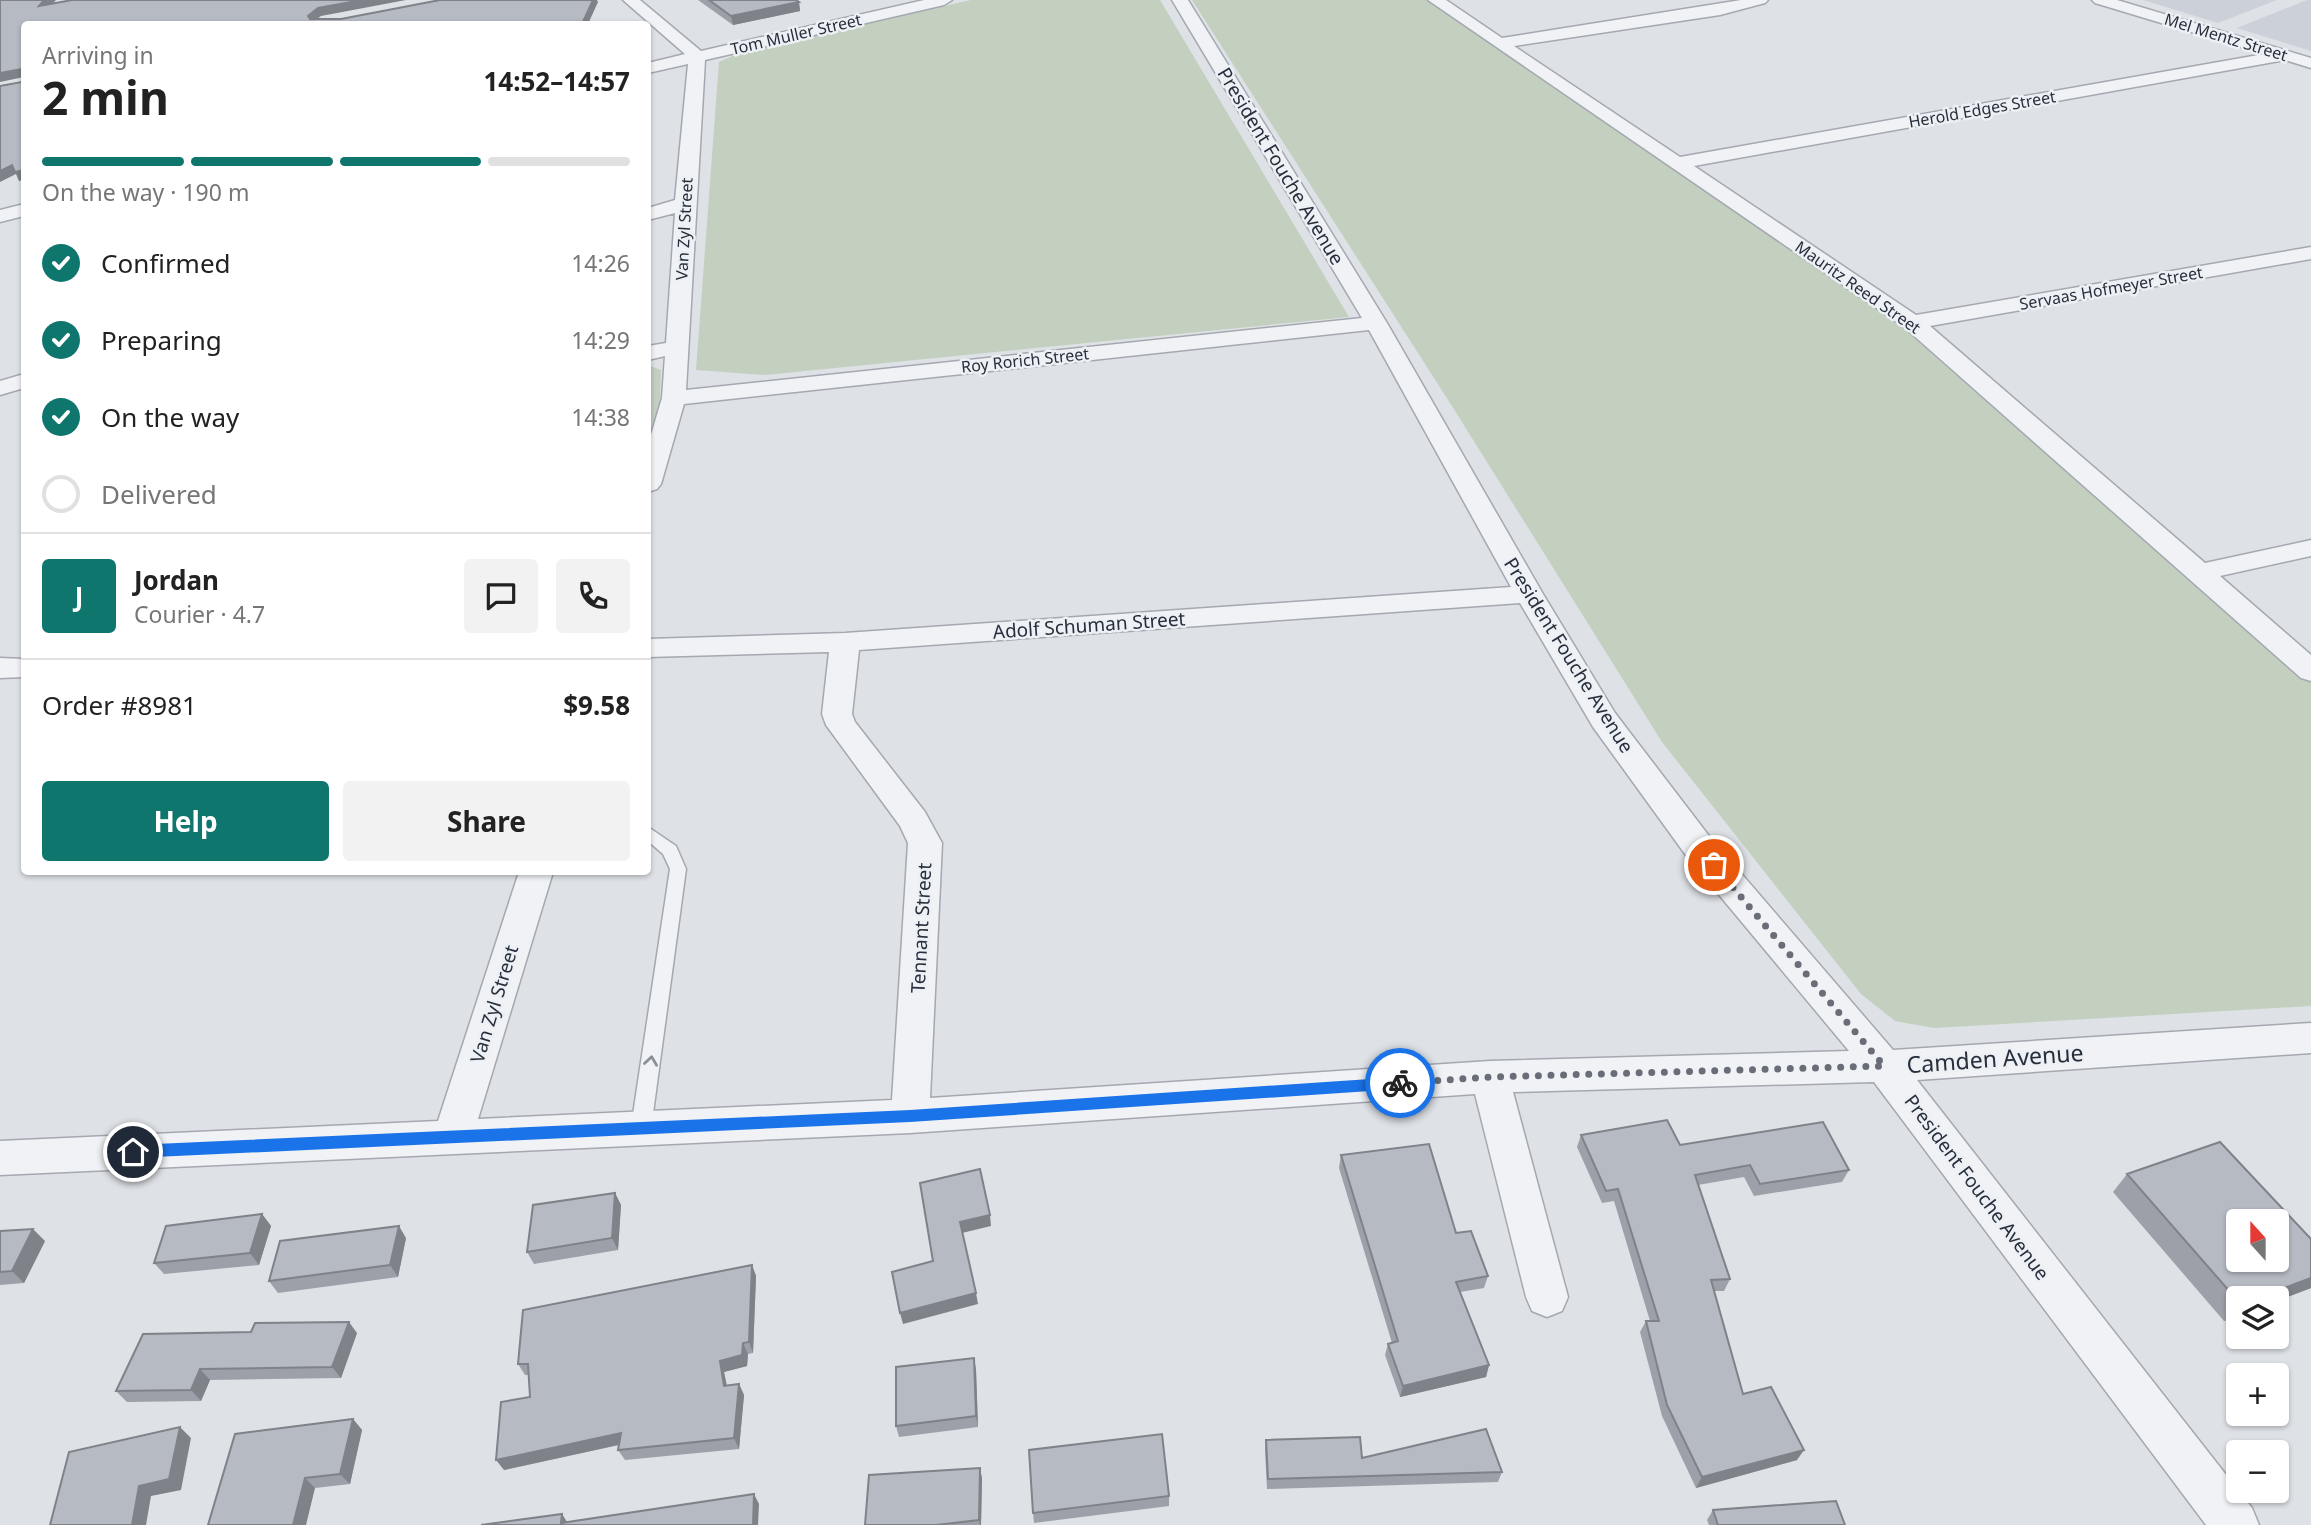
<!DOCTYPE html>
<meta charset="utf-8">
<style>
body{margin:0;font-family:"Noto Sans",sans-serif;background:#f2f2f2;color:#222;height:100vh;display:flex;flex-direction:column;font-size:26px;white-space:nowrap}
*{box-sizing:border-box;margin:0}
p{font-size:23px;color:#767676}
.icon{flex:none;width:38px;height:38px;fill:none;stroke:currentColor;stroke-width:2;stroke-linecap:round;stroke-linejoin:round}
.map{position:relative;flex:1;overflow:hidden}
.side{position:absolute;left:21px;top:21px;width:630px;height:854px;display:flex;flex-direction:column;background:#fff;border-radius:7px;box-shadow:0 2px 5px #0004}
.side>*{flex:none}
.needle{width:46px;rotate:339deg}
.fabs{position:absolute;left:2226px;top:1209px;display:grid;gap:14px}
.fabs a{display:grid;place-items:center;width:63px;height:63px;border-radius:7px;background:#fff;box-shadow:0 2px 5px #0004;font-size:35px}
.pin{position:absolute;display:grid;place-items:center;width:60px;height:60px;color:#fff;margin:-30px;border:4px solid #fff;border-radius:50%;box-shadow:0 2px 7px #0007}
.courier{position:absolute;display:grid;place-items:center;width:70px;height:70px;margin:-35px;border:5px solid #1a73e8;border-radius:50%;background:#fff;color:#222;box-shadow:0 2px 9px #0007}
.head em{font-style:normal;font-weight:700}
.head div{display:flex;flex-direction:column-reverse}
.head{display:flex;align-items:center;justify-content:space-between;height:119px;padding:0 21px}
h1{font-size:46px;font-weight:700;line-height:52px}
.bar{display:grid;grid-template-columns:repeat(4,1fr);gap:10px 7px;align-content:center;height:84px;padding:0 21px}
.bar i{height:9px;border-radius:5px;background:#e0e0e0}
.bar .selected{background:#0f766e}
.bar p{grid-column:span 4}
.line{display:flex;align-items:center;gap:18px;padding:0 21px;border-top:2px solid #e0e0e0}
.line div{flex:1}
.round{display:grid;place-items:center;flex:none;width:74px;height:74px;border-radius:7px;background:#f2f2f2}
ol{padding:0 21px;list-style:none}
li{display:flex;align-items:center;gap:21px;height:77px}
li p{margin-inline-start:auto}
li .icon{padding:7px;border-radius:50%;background:#0f766e;color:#fff;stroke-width:4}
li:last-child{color:#767676}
li i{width:38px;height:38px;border:4px solid #e0e0e0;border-radius:50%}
.cta{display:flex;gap:14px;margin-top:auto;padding:14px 21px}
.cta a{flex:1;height:80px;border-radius:7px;background:#0f766e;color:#fff;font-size:28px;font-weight:700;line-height:80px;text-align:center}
.cta a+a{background:#f2f2f2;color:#222}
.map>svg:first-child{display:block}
</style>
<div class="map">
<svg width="2311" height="1525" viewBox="0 0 2311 1525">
<rect width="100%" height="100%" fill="#dee1e6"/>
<path fill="#ccd0d8" d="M2143,0H2277L2218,23Z
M2307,0H2311V51L2237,28Z"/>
<path fill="#c3d0c0" d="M971,0H1160L1349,317L765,375L696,370L719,62L739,53Z
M1192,0H1427L1893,319L2311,682V1006L1934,1028L1895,1021L1861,994L1662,742L1450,403Z
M648,365L661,370L660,403L648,441Z"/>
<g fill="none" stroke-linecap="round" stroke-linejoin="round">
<defs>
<path id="service" d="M648,827L676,846L686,869L651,1128L648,1134L641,1136L634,1134L631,1128L670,869L663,854L648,841Z"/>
<path id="minor" d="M623,0H640L701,51L924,0H952L944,5L705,60L686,390L1362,318L1172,0H1188L1387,323L1543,594L1615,713L1709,836L1893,1050L2311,1023V1053L1917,1080L2252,1508L2259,1525H2206L1874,1082L1513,1092L1568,1297L1562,1311L1547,1317L1532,1311L1526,1297L1475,1094L910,1133L0,1175V1141L438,1121L519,872H553L478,1119L892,1100L908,843L900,826L826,725L822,714L829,652L648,657V639L845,633L1511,587L1369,330L684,404L661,484L657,489L648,492V445L662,398L665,356L648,360V346L666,343L675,213L648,220V208L675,200L688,64L648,73V63L685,54ZM1520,603L1593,727L1685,854L1849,1051L1490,1061L930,1098L942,843L925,812L855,722L852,714L859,650Z
M1428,0H1446L1502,38L1741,0H1768L1765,3L1720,15L1514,46L1680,157L2264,54L2095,3L2092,0H2117L2311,58V68L2285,60L1694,166L1916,315L2311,247V259L1930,326L2205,563L2311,540V556L2220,576L2311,655V681L2301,678L1904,327Z
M24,204V216L0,222V210Z
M24,374V388L0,395V381Z
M0,658L24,659V677L0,678Z"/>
</defs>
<use href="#service" stroke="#a4a8b0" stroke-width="3"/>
<use href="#minor" stroke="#a4a8b0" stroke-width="3"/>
<use href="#service" fill="#f0f2f5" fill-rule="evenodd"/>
<use href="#minor" fill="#f0f2f5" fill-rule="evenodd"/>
</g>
<path fill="#9da0a8" d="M698,0H796L799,2L800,11L733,25Z
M1581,1135L1680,1145L1849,1170L1842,1182L1754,1196L1744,1177L1698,1185L1730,1279L1724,1291H1714L1743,1394L1797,1460L1696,1488L1662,1416L1640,1332L1646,1321H1650L1614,1201L1602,1203L1577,1147Z
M1341,1155L1456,1233L1488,1276L1484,1288L1460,1292L1489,1365L1486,1377L1400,1397L1385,1355L1388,1344L1392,1343L1339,1168Z
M2127,1174L2311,1239V1288L2277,1301V1298H2238V1316L2224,1321L2113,1192Z
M615,1193L621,1205L618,1250L534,1264L527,1252Z
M262,1214L271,1226L259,1265L164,1274L154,1263Z
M0,1231L45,1241L24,1283L0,1285Z
M406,1238L398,1277L278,1293L269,1281Z
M752,1265L756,1276L753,1353L748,1354L747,1366L724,1372L727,1386L739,1384L744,1395L739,1449L625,1460L618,1450L619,1445L504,1470L530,1397L529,1375H525L518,1364Z
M357,1333L341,1378L210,1380L201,1401L127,1402L116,1391L143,1334Z
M974,1358L976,1370L978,1427L899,1437L896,1426Z
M353,1419L362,1430L350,1484L315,1488L208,1525Z
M1266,1440L1362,1458L1502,1472L1498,1482L1267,1489L1265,1450Z
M980,1468L982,1479L981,1525H865Z
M1169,1496V1506L1034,1523L1033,1513Z
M1713,1510L1845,1525H1709L1707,1520Z"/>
<path fill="#7f8288" d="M44,0H56L43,14L39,6Z
M362,0H406L321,16L310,24L308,16L318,8Z
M593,0H597L598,2L588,24H582Z
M799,2L800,11L733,25L731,16Z
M22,69L24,77L0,82V73Z
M12,165L24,170V180L19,181L16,174L0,182V171Z
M615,1193L621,1205L618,1250L612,1238Z
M262,1214L271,1226L259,1265L250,1253Z
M990,1215L991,1226L962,1233L960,1222Z
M399,1226L406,1238L398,1277L390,1265Z
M33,1229L45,1241L24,1283L12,1271Z
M752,1265L756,1276L753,1353L749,1342Z
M2311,1278V1288L2277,1301V1298H2257Z
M976,1293L978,1304L903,1324L900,1313Z
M2238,1307V1316L2224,1321Z
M349,1322L357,1333L341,1378L332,1367Z
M743,1343L748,1354L747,1366L724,1372L729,1397L724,1386L720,1361Z
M974,1358L976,1370L978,1427L976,1416Z
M1489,1365L1486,1377L1400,1397L1403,1386Z
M200,1369L210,1380L201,1401L191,1390Z
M739,1384L744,1395L739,1449L734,1438Z
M353,1419L362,1430L350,1484L340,1474Z
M180,1427L191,1438L181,1490L151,1496L146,1525H132L139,1486Z
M621,1433L627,1443L504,1470L496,1460Z
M1804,1450L1797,1460L1696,1488L1702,1477Z
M980,1468L982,1479L981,1525H980L979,1520Z
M305,1478L315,1488L306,1525H293Z
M754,1494L759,1504L758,1525H753Z
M562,1514L569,1525L561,1523Z"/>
<path fill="#b6bac3" stroke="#7f8288" stroke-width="2" fill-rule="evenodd" d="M0,0H44L39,6L72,0H362L318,8L308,16L310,19H341L440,0H593L582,24H24V170L15,172L12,165L0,171V86L22,82V69L0,73Z
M709,0H796L799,2L731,16Z
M1667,1120L1680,1145L1823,1122L1849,1170L1760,1184L1750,1165L1695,1175L1730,1279L1711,1280L1743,1394L1771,1387L1804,1450L1702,1477L1667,1405L1646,1321H1659L1618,1189L1606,1191L1581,1135Z
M2220,1142L2311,1239V1278L2257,1298H2238V1301L2127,1174ZM2238,1222H2277V1260H2238Z
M1429,1144L1456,1233L1471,1231L1488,1276L1456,1282L1489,1365L1403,1386L1388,1344L1398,1341L1341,1155Z
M980,1169L990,1215L960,1222L976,1293L900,1313L892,1272L933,1261L920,1183Z
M615,1193L612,1238L527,1252L533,1205Z
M262,1214L250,1253L154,1263L166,1226Z
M399,1226L390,1265L269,1281L280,1241Z
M33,1229L12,1271L0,1272V1231Z
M752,1265L749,1342L743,1343L742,1355L720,1361L724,1386L739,1384L734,1438L618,1450L621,1433L496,1460L501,1402L530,1397L528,1364H518L523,1310Z
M349,1322L332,1367L200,1369L191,1390L116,1391L143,1334L251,1332L255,1323Z
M974,1358L976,1416L896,1426V1367Z
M353,1419L340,1474L305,1478L293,1525H208L235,1434Z
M180,1427L169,1479L139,1486L132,1525H50L69,1452Z
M1486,1429L1502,1472L1268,1479L1266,1440L1360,1437L1362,1458Z
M1162,1434L1169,1496L1033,1513L1029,1450Z
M980,1468L979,1520L936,1525H865L869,1475Z
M754,1494L753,1525H481L562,1514L561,1523Z
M1836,1501L1845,1525H1718L1713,1510Z"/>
<defs><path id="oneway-chevron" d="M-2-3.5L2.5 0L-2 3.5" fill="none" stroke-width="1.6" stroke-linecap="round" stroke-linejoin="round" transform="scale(1.75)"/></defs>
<use stroke="#8c9098" href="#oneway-chevron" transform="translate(651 1061) rotate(-82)"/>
<path fill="#1a73e8" d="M1400,1077L1407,1083L1400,1089L910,1122L133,1158L126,1152L133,1145L910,1110Z"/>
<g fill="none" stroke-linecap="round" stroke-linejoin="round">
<path stroke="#686d78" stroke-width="7" stroke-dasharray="0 12.6" d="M1400,1083L1490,1077L1884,1066L1714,865"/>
</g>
<g text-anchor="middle" stroke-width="5" stroke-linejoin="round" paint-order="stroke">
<g font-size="16" fill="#282f3c" stroke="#edf0f4">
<text transform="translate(796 34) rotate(-13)" y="6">Tom Muller Street</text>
<text transform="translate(2226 37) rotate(17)" y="6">Mel Mentz Street</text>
<text transform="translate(1982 109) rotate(-10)" y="6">Herold Edges Street</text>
<text transform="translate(684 229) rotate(-87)" y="6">Van Zyl Street</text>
<text transform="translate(1858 287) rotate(35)" y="6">Mauritz Reed Street</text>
<text transform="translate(2111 288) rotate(-10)" y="6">Servaas Hofmeyer Street</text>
<text transform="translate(1025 360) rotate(-6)" y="6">Roy Rorich Street</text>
</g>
<g font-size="19" fill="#282f3c" stroke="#edf0f4">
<text transform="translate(1281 166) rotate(59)" y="7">President Fouche Avenue</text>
<text transform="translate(1089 625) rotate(-4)" y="7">Adolf Schuman Street</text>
<text transform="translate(1569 655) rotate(58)" y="7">President Fouche Avenue</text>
<text transform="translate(921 928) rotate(-87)" y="7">Tennant Street</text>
<text transform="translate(494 1004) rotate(-73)" y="7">Van Zyl Street</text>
<text transform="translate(1977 1187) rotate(53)" y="7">President Fouche Avenue</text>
</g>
<g font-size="23" fill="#282f3c" stroke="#edf0f4">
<text transform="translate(1995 1059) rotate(-4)" y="8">Camden Avenue</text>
</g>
</g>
</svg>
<div class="fabs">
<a><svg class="needle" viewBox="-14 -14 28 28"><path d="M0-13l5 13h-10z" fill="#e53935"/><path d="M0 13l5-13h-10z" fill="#767676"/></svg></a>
<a><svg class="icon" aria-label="layers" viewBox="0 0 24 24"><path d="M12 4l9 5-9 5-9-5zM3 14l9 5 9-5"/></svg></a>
<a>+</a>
<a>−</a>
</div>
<div class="pin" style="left:1714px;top:865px;background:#ea580c"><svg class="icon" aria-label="bag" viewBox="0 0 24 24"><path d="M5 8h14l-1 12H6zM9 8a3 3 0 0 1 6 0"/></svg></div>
<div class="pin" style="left:133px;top:1152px;background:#1f2937"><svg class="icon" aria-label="home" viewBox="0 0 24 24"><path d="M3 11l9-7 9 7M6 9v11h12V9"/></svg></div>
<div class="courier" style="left:1400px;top:1083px"><svg class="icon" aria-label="bike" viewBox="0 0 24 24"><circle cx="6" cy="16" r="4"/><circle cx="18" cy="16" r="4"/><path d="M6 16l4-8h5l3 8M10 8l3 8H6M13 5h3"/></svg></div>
<section class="side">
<div class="head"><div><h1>2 min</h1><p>Arriving in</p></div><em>14:52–14:57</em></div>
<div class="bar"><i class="selected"></i><i class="selected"></i><i class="selected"></i><i></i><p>On the way · 190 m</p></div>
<ol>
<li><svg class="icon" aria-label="check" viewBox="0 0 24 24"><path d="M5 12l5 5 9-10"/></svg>Confirmed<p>14:26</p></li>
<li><svg class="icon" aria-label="check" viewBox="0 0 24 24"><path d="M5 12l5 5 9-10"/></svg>Preparing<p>14:29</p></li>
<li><svg class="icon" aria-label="check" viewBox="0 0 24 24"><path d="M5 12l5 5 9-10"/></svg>On the way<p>14:38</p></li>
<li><i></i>Delivered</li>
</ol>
<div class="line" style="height:126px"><b class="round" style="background:#0f766e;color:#fff">J</b><div><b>Jordan</b><p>Courier · 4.7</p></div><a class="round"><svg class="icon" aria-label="chat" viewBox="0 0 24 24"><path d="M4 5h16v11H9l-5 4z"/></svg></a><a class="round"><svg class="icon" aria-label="phone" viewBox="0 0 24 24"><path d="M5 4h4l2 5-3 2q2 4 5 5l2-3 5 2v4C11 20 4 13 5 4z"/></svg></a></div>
<div class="line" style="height:91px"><div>Order #8981</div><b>$9.58</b></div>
<div class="cta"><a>Help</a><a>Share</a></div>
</section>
</div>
